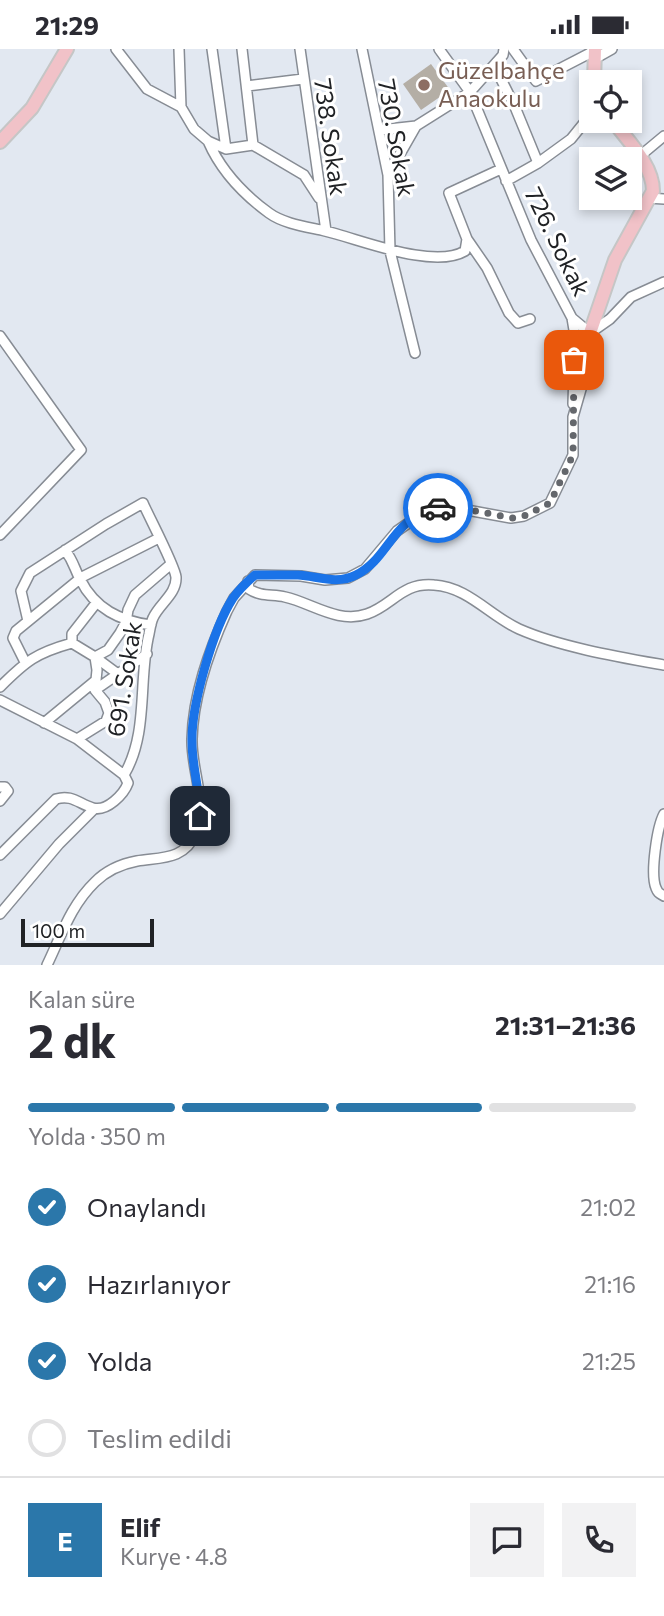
<!DOCTYPE html>
<html lang="tr">
<meta charset="utf-8">
<style>
body{margin:0;font-family:Commissioner,sans-serif;background:#f2f2f3;color:#2b2b33;height:100vh;display:flex;flex-direction:column;font-size:26px;white-space:nowrap}
*{box-sizing:border-box;margin:0}
p{font-size:23px;color:#7c7c81}
.icon{flex:none;width:38px;height:38px;fill:none;stroke:currentColor;stroke-width:2;stroke-linecap:round;stroke-linejoin:round}
.map{position:relative;height:916px;overflow:hidden}
.details{display:flex;flex-direction:column;background:#fff;flex:1}
.details>*{flex:none}
.buttons{position:absolute;left:579px;top:21px;display:grid;gap:14px}
.buttons a{display:grid;place-items:center;width:63px;height:63px;border-radius:0px;background:#fff;box-shadow:0 4px 10px #0003;font-size:35px}
.scale{position:absolute;left:21px;bottom:18px;width:133px;box-sizing:border-box;padding-left:7px;border:4px solid #202225;border-top:0;font-size:19px;line-height:24px;white-space:nowrap;color:#202225;-webkit-text-stroke:5px #fff;paint-order:stroke}
.pin{position:absolute;display:grid;place-items:center;width:60px;height:60px;color:#fff;margin:-30px;border-radius:14px;box-shadow:0 4px 10px #0006}
.courier{position:absolute;display:grid;place-items:center;width:70px;height:70px;margin:-35px;border:5px solid #1a73e8;border-radius:50%;background:#fff;color:#222;box-shadow:0 2px 9px #0007}
.overview em{font-style:normal;font-weight:700}
.overview div{display:flex;flex-direction:column-reverse}
.overview{display:flex;align-items:center;justify-content:space-between;height:119px;padding:0 28px}
h1{font-size:46px;font-weight:700;line-height:52px}
.bar{display:grid;grid-template-columns:repeat(4,1fr);gap:10px 7px;align-content:center;height:84px;padding:0 28px}
.bar i{height:9px;border-radius:5px;background:#e1e1e2}
.bar .selected{background:#2b77aa}
.bar p{grid-column:span 4}
.line{display:flex;align-items:center;gap:18px;padding:0 28px;border-top:2px solid #e1e1e2}
.line div{flex:1}
.round{display:grid;place-items:center;flex:none;width:74px;height:74px;border-radius:0px;background:#f2f2f3}
ol{padding:0 28px;list-style:none}
li{display:flex;align-items:center;gap:21px;height:77px}
li p{margin-inline-start:auto}
li .icon{padding:7px;border-radius:50%;background:#2b77aa;color:#fff;stroke-width:4}
li:last-child{color:#7c7c81}
li i{width:38px;height:38px;border:4px solid #e1e1e2;border-radius:50%}
.status{display:flex;justify-content:space-between;align-items:center;height:49px;padding:0 35px;background:#fff;direction:ltr}
.status svg{height:19px;fill:currentColor}
.map>svg:first-child{display:block}
</style>
<div class="status"><b>21:29</b><svg viewBox="0 0 49 12"><path d="M0 12V9h3v3zM5 12V6h3v6zM10 12V3h3v9zM15 12V0h3v12zM26 1h20v11H26zM47 4h2v5h-2z"/></svg></div>
<div class="map">
<svg width="664" height="916" viewBox="0 0 664 916">
<rect width="100%" height="100%" fill="#e2e8f1"/>
<path fill="#b4aea5" d="M431,15L450,41L421,61L403,35Z"/>
<g fill="none" stroke-linecap="round" stroke-linejoin="round">
<defs>
<path id="minor" d="M116,0L147,40L181,58L194,80L208,92L226,100L253,96L304,126L319,149
M179,0L181,58
M212,0L226,100
M242,0L253,96
M300,0L326,182
M362,0L388,126L390,202L415,304
M439,0L470,43L531,191L572,269L575,287L573,355
M513,0L536,32L596,1
M596,9L612,0
M494,16L515,58L538,114
M247,37L303,30
M380,81L416,77
M208,92C221,122 243,145 269,164C284,175 308,178 325,182C360,190 433,221 465,202L467,190L449,144L501,120
M640,107L664,87
M388,126L416,77L470,43L503,6L504,0
M506,132L538,114L571,90L592,64
M648,149L664,150
M467,190L487,219L509,264L518,274L530,270
M590,284L610,270L631,248L664,233
M0,287L81,401L0,486
M65,501C74,513 74,519 80,530C95,560 120,572 151,576
M248,532L249,540C261,548 272,545 285,548C312,554 338,575 367,565C393,556 402,533 434,536C468,538 490,567 519,580C560,598 619,608 664,616
M28,572L21,542L30,524L106,475L143,454C149,468 175,517 176,528C177,545 159,555 153,569C151,573 150,580 149,585C138,630 149,684 124,726
M72,594V585L97,553
M95,608L118,625
M25,613L13,589L16,582L82,528L159,489
M0,638C26,612 36,604 72,594L95,608L108,601L120,584L126,573L128,561L135,546L171,515
M95,641L147,605
M0,651L77,690L124,726
M44,674L95,632
M77,690L106,672L109,664L105,653L95,641L97,621L95,608
M0,738H5L8,742L0,752
M664,765C657,778 650,825 656,839C658,844 659,844 664,847
M0,806L56,750C72,745 79,755 93,759C107,763 124,745 128,734L124,726
M0,865L59,795L94,760
M47,916C61,887 71,856 95,833C106,822 121,815 137,812C160,808 184,812 196,784C208,754 191,721 192,690C193,646 209,602 227,562L234,549L255,526L301,527L325,531L348,529L365,520L397,482L424,463L445,457L511,469L524,467L550,454L573,406V368L594,295L590,284L572,269"/>
<path id="major" d="M594,33L595,0
M0,93L32,59L67,0
M590,284L615,211L653,142C653,116 628,92 613,72"/>
</defs>
<use href="#minor" stroke="#878c94" stroke-width="12"/>
<use href="#major" stroke="#c5c6c6" stroke-width="16"/>
<use href="#minor" stroke="#fff" stroke-width="9"/>
<use href="#major" stroke="#f1c2c8" stroke-width="12"/>
</g>
<g fill="none" stroke-linecap="round" stroke-linejoin="round">
<path stroke="#64676c" stroke-width="7" stroke-dasharray="0 12.6" d="M438,459H460L512,469L524,467L550,454L573,406L574,311"/>
<path stroke="#1a73e8" stroke-width="9" d="M200,767C200,742 192,718 192,693C191,657 213,580 233,549C239,541 247,533 255,526C269,526 283,526 298,526C317,527 337,536 356,526C390,509 391,469 438,459"/>
</g>
<circle fill="#8d6e63" stroke="#fff" stroke-width="2.5" cx="424" cy="36" r="7"/>
<g text-anchor="middle" stroke-width="6" stroke-linejoin="round" paint-order="stroke">
<g font-size="24" fill="#785e54" stroke="#fff" text-anchor="start">
<text x="438" y="30">Güzelbahçe<tspan x="438" dy="28">Anaokulu</tspan></text>
</g>
<g font-size="24" fill="#202225" stroke="#fff">
<text transform="translate(330 88) rotate(82)" y="8">738. Sokak</text>
<text transform="translate(396 89) rotate(80)" y="8">730. Sokak</text>
<text transform="translate(557 193) rotate(64)" y="8">726. Sokak</text>
<text transform="translate(125 630) rotate(-81)" y="8">691. Sokak</text>
</g>
</g>
</svg>
<div class="buttons">
<a><svg class="icon" aria-label="locate" viewBox="0 0 24 24"><circle cx="12" cy="12" r="6"/><path d="M12 2v4M12 18v4M2 12h4M18 12h4"/></svg></a>
<a><svg class="icon" aria-label="layers" viewBox="0 0 24 24"><path d="M12 4l9 5-9 5-9-5zM3 14l9 5 9-5"/></svg></a>
</div>
<div class="scale">100 m</div>
<div class="pin" style="left:574px;top:311px;background:#ea580c"><svg class="icon" aria-label="bag" viewBox="0 0 24 24"><path d="M5 8h14l-1 12H6zM9 8a3 3 0 0 1 6 0"/></svg></div>
<div class="pin" style="left:200px;top:767px;background:#1f2937"><svg class="icon" aria-label="home" viewBox="0 0 24 24"><path d="M3 11l9-7 9 7M6 9v11h12V9"/></svg></div>
<div class="courier" style="left:438px;top:459px"><svg class="icon" aria-label="car" viewBox="0 0 24 24"><path d="M5 17H2v-5l4-1 3-4h7l3 4 3 1v5h-3M9 17h6M6 11h13"/><circle cx="7" cy="17" r="2"/><circle cx="17" cy="17" r="2"/></svg></div>
</div>
<section class="details">
<div class="overview"><div><h1>2 dk</h1><p>Kalan süre</p></div><em>21:31–21:36</em></div>
<div class="bar"><i class="selected"></i><i class="selected"></i><i class="selected"></i><i></i><p>Yolda · 350 m</p></div>
<ol>
<li><svg class="icon" aria-label="check" viewBox="0 0 24 24"><path d="M5 12l5 5 9-10"/></svg>Onaylandı<p>21:02</p></li>
<li><svg class="icon" aria-label="check" viewBox="0 0 24 24"><path d="M5 12l5 5 9-10"/></svg>Hazırlanıyor<p>21:16</p></li>
<li><svg class="icon" aria-label="check" viewBox="0 0 24 24"><path d="M5 12l5 5 9-10"/></svg>Yolda<p>21:25</p></li>
<li><i></i>Teslim edildi</li>
</ol>
<div class="line" style="height:126px"><b class="round" style="background:#2b77aa;color:#fff">E</b><div><b>Elif</b><p>Kurye · 4.8</p></div><a class="round"><svg class="icon" aria-label="chat" viewBox="0 0 24 24"><path d="M4 5h16v11H9l-5 4z"/></svg></a><a class="round"><svg class="icon" aria-label="phone" viewBox="0 0 24 24"><path d="M5 4h4l2 5-3 2q2 4 5 5l2-3 5 2v4C11 20 4 13 5 4z"/></svg></a></div>
</section>
